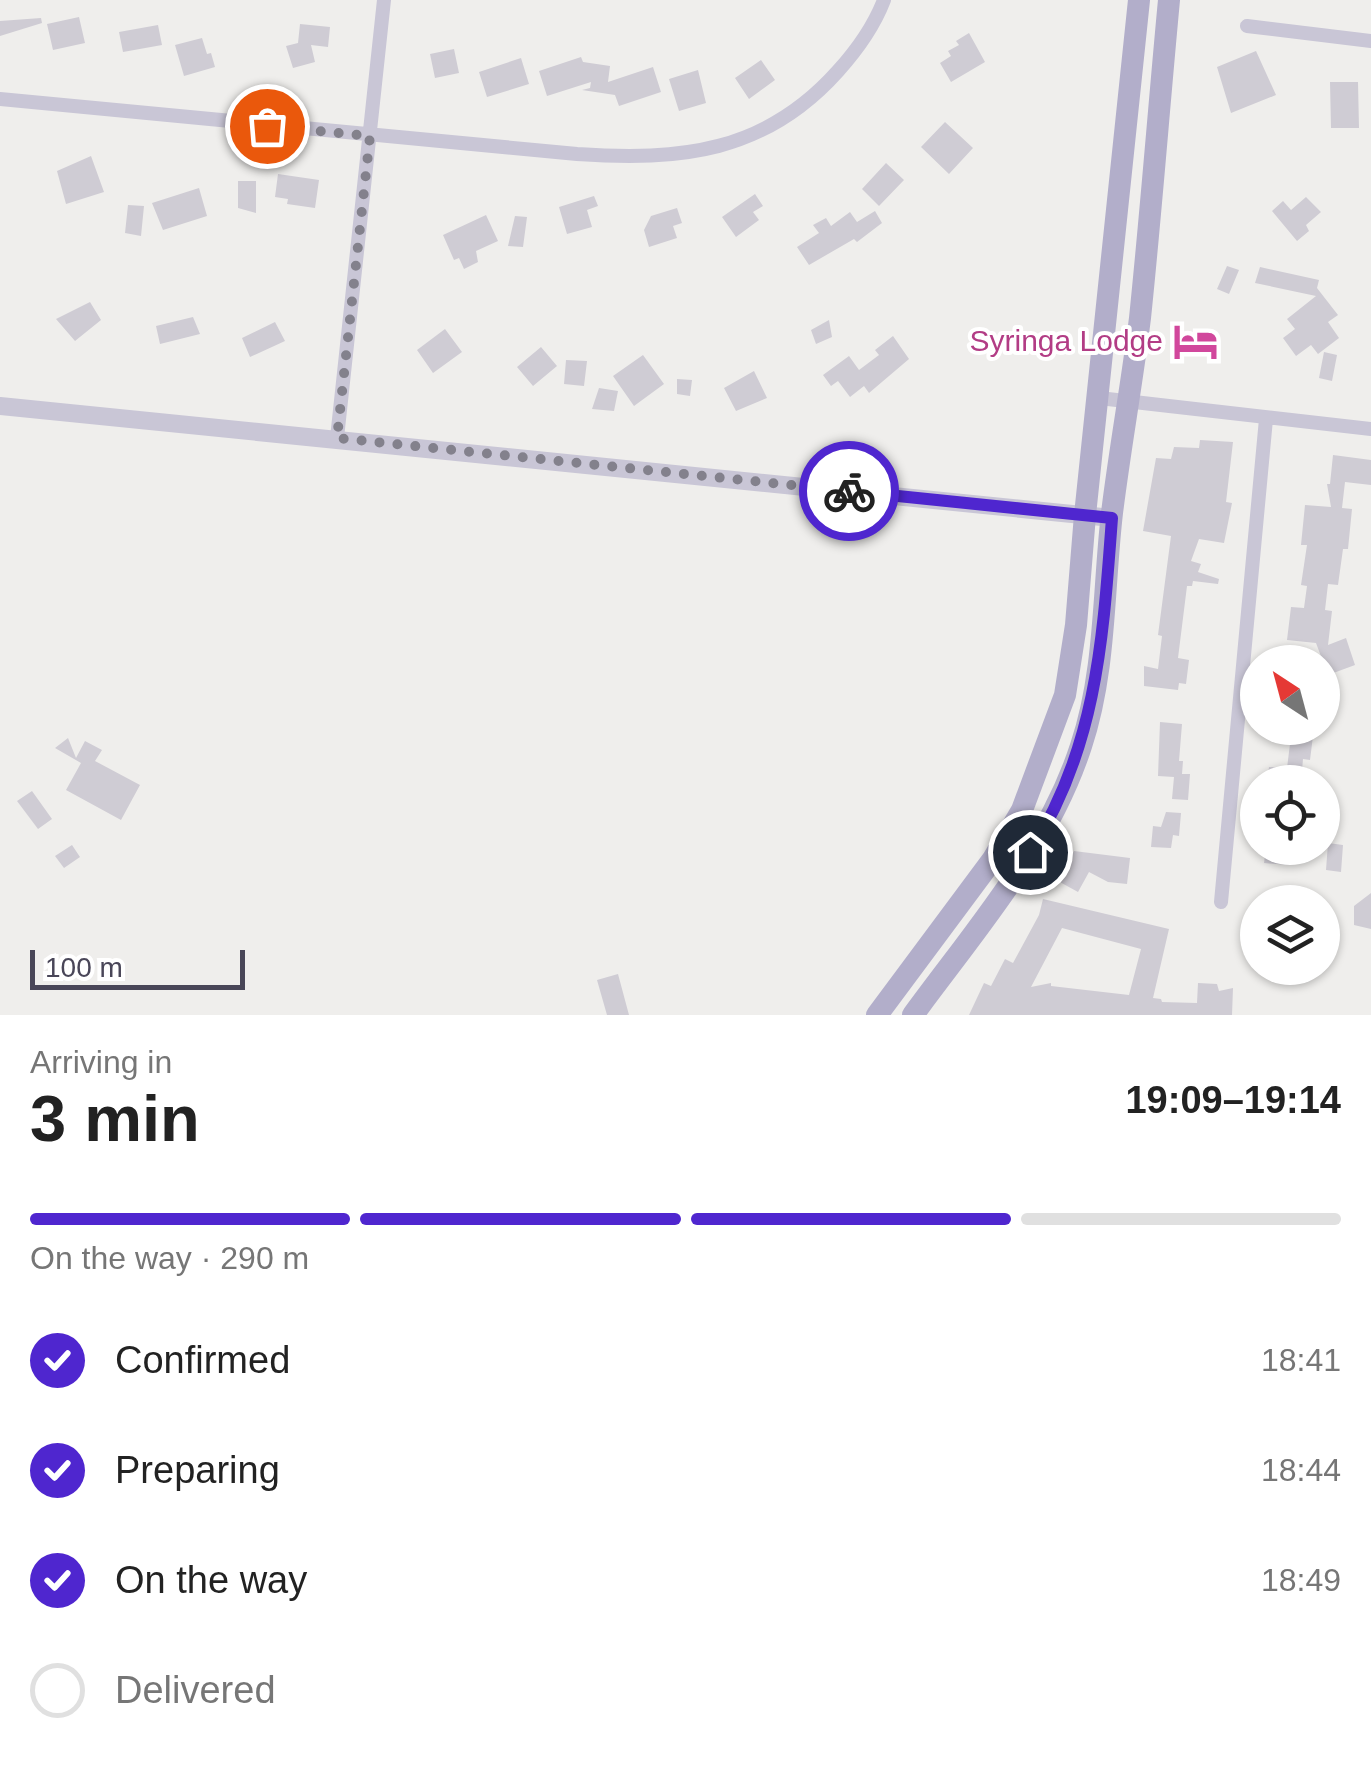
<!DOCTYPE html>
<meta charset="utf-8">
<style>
body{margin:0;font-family:Arial,sans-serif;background:#f2f2f2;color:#222;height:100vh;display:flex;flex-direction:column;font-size:38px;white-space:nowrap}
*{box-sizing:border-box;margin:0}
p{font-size:32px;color:#767676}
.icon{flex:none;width:55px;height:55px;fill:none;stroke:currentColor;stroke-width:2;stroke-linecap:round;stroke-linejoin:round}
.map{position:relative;height:1015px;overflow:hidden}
.drawer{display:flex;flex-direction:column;background:#fff;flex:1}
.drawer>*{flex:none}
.needle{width:65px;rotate:324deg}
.fabs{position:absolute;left:1240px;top:645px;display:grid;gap:20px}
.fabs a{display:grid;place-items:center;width:100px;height:100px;border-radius:50%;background:#fff;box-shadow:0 2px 8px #0004;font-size:50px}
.scale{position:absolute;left:30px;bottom:25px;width:215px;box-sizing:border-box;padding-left:10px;border:5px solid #494658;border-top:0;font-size:28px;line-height:35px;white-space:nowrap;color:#494658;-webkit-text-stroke:8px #fff;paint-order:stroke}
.pin{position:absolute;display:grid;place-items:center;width:85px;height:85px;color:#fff;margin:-42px;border:5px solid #fff;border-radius:50%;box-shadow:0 2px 10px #0007}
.courier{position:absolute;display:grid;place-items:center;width:100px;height:100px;margin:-50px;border:8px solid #4f26cf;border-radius:50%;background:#fff;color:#222;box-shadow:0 2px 12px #0007}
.summary em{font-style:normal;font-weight:700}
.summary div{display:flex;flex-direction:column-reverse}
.summary{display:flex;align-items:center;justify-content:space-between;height:170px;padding:0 30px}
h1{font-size:65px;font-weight:700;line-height:75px}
.bar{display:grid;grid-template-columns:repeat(4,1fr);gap:15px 10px;align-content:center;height:120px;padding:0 30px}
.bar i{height:12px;border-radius:8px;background:#e0e0e0}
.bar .selected{background:#4f26cf}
.bar p{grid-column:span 4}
ol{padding:0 30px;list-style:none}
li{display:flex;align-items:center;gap:30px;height:110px}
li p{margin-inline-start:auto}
li .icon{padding:10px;border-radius:50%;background:#4f26cf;color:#fff;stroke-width:4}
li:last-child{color:#767676}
li i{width:55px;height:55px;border:5px solid #e0e0e0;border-radius:50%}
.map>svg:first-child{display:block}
</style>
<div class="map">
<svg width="1371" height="1015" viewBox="0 0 1371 1015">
<rect width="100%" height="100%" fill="#efeeec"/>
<path fill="#cfccd4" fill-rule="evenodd" d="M79,17L85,43L53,50L47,24Z
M41,18L42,23L0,36V21Z
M300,24L330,27L328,47L311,45L315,62L293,68L286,46L298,43Z
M158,25L162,45L123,52L119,32Z
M969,33L985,62L951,82L940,63L951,56L948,51L959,45L956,41Z
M202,38L207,54L211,53L215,67L184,76L175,45Z
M454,49L459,73L435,78L430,54Z
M1256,51L1276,95L1231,113L1217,67Z
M581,57L583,62L610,66L608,82L653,67L661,92L619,106L615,95L582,90L590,88L591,82L547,96L539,71Z
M521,58L529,84L487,97L479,72Z
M761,60L775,80L749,99L735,78Z
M698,70L706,103L679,111L669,79Z
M1330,82H1358L1359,128H1331Z
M945,122L973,148L949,174L921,147Z
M91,156L104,192L66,204L57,171Z
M886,163L904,180L879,206L862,189Z
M278,174L319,180L315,208L287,204L288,199L275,197Z
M238,181H256V213L238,208Z
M199,188L207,216L163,230L152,203Z
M755,194L763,206L753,212L759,220L736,237L722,217Z
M594,196L598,206L587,210L592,227L567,234L559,207Z
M1306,197L1321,212L1306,225L1309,231L1297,241L1272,211L1283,201L1291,210Z
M128,205L144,206L141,236L125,233Z
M677,208L682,223L673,226L677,238L649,247L644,230L651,216Z
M875,211L882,223L857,242L854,239L809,265L797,247L819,233L813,225L826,218L831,226L850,212L857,222Z
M486,215L498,241L476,251L478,262L464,269L459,258L454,260L443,235Z
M515,216L527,217L523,247L508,246Z
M1227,266L1239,270L1229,294L1217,289Z
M1260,267L1319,280L1317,288L1338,315L1328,322L1339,338L1318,354L1311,345L1296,356L1283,338L1295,329L1287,319L1316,296L1255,283Z
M90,302L101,320L75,341L56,319Z
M193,317L200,334L160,344L156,326Z
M829,320L832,337L816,344L811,330Z
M275,322L285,341L250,357L242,338Z
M445,329L462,352L433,373L417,350Z
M893,336L909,359L869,393L864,386L850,397L838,381L831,386L823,375L849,356L859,370L879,355L875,350Z
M541,347L557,366L533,386L517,367Z
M1324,352L1337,355L1332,381L1319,378Z
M643,355L664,384L634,406L613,376Z
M566,360L587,361L584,386L564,384Z
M754,371L767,398L736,411L724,388Z
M677,379L692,380L690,396L677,394Z
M599,388L618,391L614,411L592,409Z
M1200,440L1233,442L1226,502L1232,503L1224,543L1199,539L1191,561L1201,564L1198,572L1219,579L1218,584L1193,581L1192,586H1187L1178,658L1189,660L1186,684L1179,683L1178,690L1144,686V666L1158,669L1162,636L1158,635L1171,536L1143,531L1156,458L1171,459L1174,447L1199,448Z
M1333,455L1371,460V485L1345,482L1342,508L1352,509L1348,549H1343L1338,585L1328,584L1325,610L1332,611L1328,645L1346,638L1355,665L1328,675L1316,643L1287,640L1291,607L1304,608L1307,586L1301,585L1307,545H1301L1305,505L1331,507L1327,484H1330Z
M1160,722L1182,724L1179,761H1183L1182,774H1190L1188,800L1172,799L1174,777L1158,776Z
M1292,728H1314L1310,760L1303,759L1301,782H1267L1269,767L1287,768Z
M68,738L76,758L85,741L102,750L95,761L140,785L121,820L66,790L81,763L55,748Z
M32,791L52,819L38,829L17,801Z
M1166,812L1181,813L1179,836L1173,835L1171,848L1151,847L1153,826L1161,827Z
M1328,843L1343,845L1341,872L1326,870Z
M72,845L80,857L64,868L55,856Z
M1266,848H1288L1289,865L1264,863Z
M1074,851L1130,858L1127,884L1108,882L1089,872L1078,892L1058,881Z
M1371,893V929L1354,925V906Z
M1043,899L1169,929L1153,998L1161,999L1162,1002L1197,1003L1198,983L1217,984L1219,991L1233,988L1232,1015H969L984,983L991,986L1005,959L1013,963L1039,915ZM1062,928L1141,949L1129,995L1051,986V983L1031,987Z
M618,974L629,1015H607L597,980Z"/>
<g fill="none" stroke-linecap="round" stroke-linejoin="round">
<path stroke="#c9c6d6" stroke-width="14" d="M1247,26L1371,41
M0,99L577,154C680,161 765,153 838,71C857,50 874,26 884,0
M1099,398L1371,429
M337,438L384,0
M1221,902L1266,419"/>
<path stroke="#c9c6d6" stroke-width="18" d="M0,406L1112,518"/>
<path stroke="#b2aeca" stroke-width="22" d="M877,1015L993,859L1022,810L1065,695L1076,625L1085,515L1139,0
M913,1015C975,930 1048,848 1081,746C1106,671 1103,591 1112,513C1120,448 1132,383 1140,318C1151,212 1159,106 1169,0"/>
</g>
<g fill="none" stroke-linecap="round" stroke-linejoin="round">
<path stroke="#83818c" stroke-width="10" stroke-dasharray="0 18" d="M267,126L370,136L337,438L849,491"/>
<path stroke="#4f26cf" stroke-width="12" d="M849,491L1112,518C1103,638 1097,747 1030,852"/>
</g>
<defs>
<symbol id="hotel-bare" viewBox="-9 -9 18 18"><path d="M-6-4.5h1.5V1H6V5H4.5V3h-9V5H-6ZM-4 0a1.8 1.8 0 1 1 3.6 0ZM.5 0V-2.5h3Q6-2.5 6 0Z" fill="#d1479c" stroke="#fff" stroke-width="2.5" paint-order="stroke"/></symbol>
</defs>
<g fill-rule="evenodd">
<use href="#hotel-bare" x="1164" y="310" width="63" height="63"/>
</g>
<g text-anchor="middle" stroke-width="8" stroke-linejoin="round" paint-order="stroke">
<g font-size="30" fill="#b23c85" stroke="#fff" text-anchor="end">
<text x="1163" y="351">Syringa Lodge</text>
</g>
</g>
</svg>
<div class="fabs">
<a><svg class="needle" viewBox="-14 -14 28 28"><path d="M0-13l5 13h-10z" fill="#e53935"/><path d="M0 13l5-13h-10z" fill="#767676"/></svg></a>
<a><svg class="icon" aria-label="locate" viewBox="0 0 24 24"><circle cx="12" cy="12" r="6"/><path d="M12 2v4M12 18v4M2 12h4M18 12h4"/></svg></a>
<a><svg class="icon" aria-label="layers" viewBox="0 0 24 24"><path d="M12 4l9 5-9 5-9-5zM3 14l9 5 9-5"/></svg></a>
</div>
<div class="scale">100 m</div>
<div class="pin" style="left:267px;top:126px;background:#ea580c"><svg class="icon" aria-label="bag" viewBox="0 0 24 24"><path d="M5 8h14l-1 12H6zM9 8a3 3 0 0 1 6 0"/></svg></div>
<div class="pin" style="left:1030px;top:852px;background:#1f2937"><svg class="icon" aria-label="home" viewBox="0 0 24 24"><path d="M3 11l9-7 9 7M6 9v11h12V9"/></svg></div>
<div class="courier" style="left:849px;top:491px"><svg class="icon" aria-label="bike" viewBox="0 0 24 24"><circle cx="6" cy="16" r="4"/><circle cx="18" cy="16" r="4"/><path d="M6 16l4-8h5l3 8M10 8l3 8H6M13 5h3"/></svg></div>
</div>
<section class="drawer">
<div class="summary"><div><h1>3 min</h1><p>Arriving in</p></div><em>19:09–19:14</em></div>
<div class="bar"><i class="selected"></i><i class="selected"></i><i class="selected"></i><i></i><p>On the way · 290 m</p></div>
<ol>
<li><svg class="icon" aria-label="check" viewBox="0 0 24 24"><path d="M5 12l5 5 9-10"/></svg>Confirmed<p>18:41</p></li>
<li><svg class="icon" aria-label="check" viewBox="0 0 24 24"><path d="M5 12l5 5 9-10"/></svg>Preparing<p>18:44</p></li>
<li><svg class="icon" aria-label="check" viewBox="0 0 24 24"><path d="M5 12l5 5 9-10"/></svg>On the way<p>18:49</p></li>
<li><i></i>Delivered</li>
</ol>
</section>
